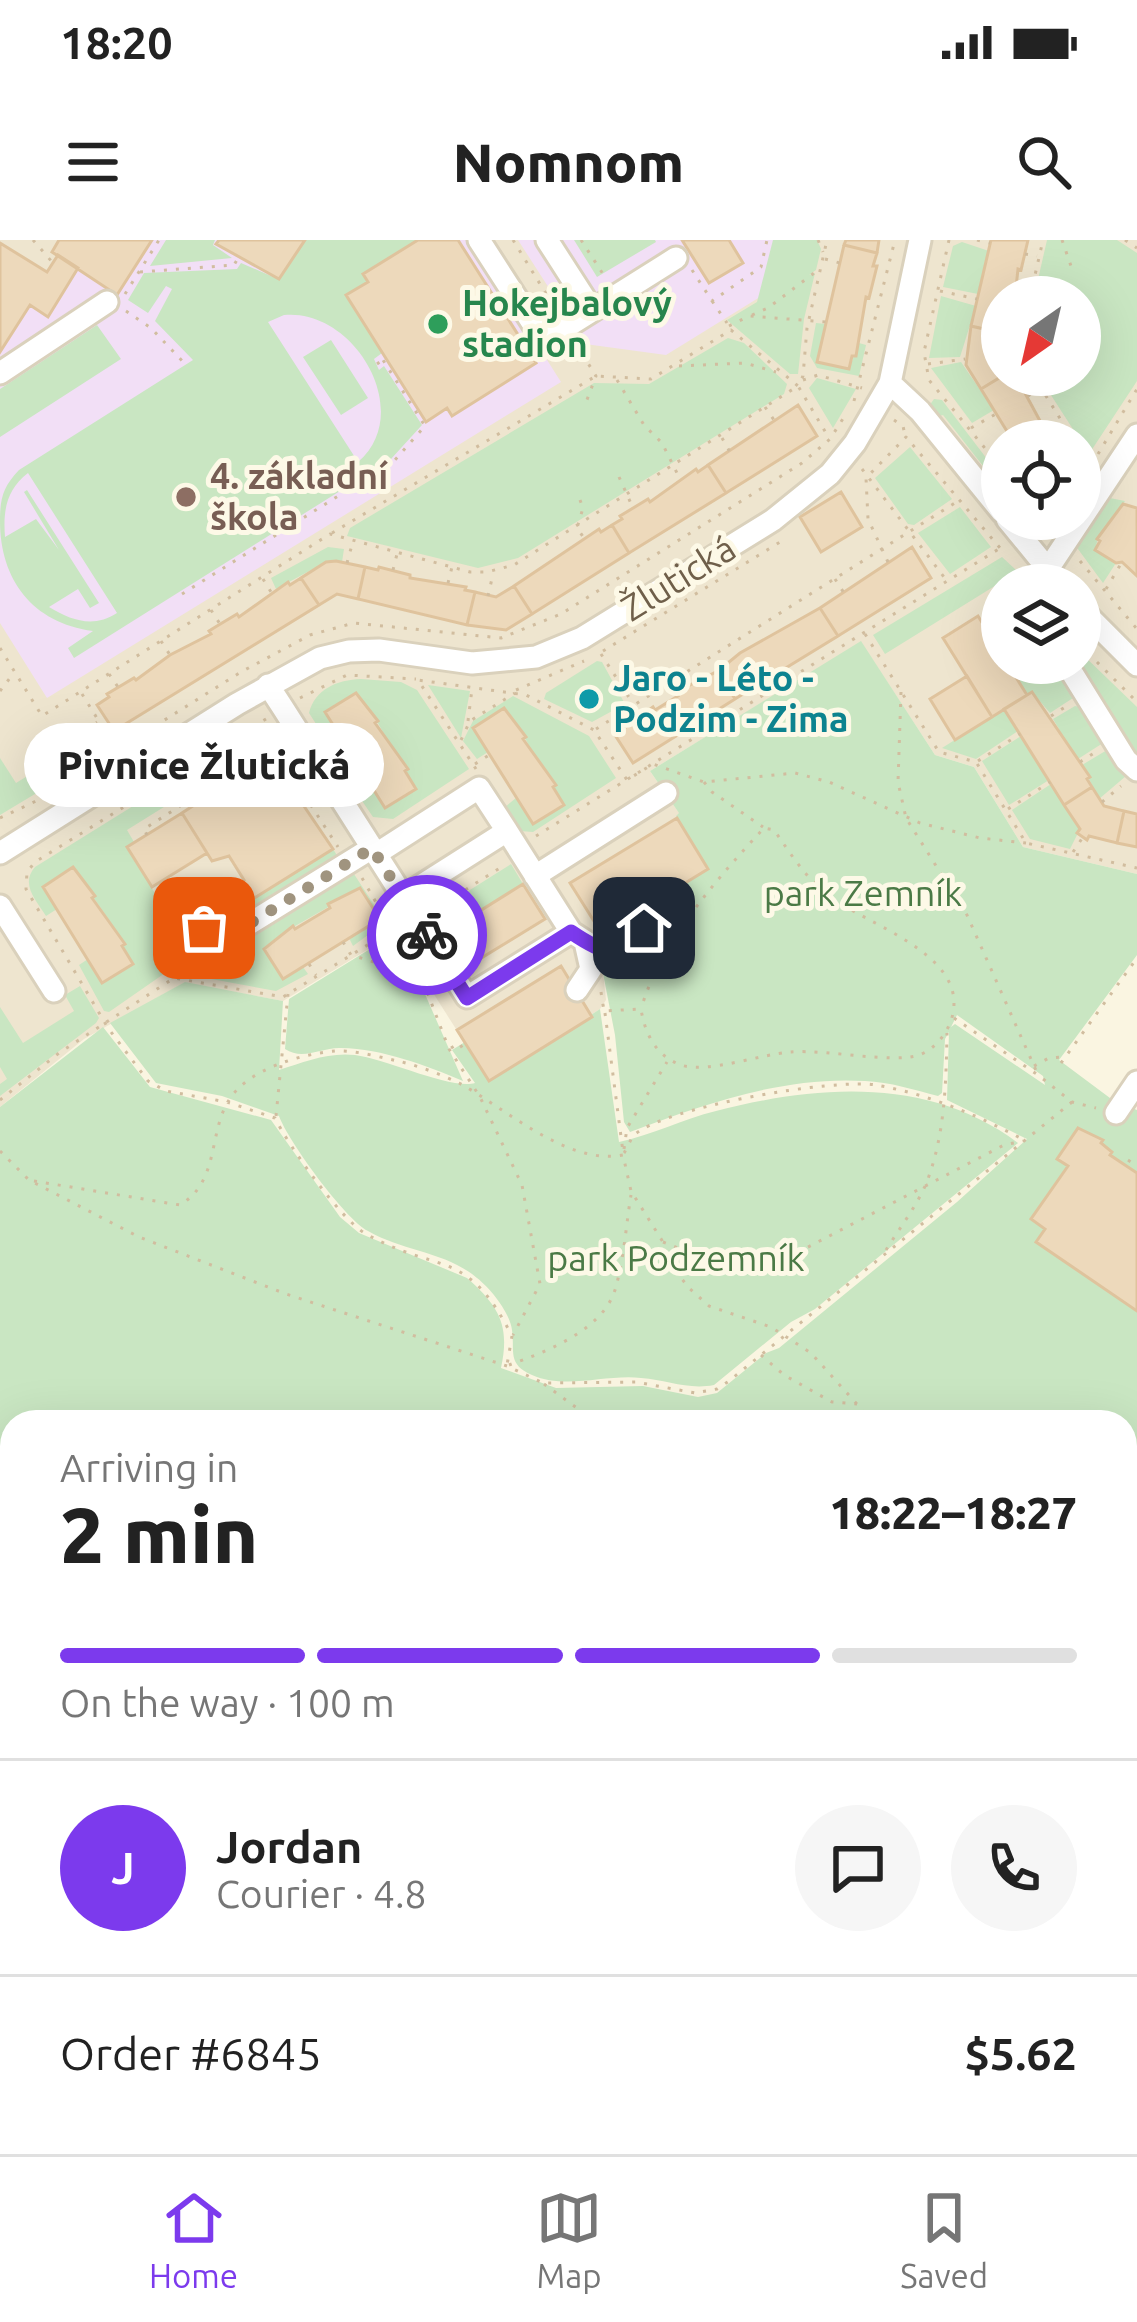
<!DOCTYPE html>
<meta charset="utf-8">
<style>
body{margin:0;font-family:Ubuntu,sans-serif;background:#f6f6f6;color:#222;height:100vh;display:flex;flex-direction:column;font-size:45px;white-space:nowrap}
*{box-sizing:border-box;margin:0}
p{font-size:39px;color:#767676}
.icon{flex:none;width:66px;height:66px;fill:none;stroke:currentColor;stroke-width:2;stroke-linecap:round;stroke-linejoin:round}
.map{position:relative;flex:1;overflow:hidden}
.panel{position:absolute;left:0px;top:1170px;width:1137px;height:744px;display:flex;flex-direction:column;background:#fff;border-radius:36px 36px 0 0;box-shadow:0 12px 48px #0002}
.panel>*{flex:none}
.needle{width:78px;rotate:214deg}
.tools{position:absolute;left:981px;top:36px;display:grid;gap:24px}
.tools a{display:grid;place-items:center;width:120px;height:120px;border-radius:50%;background:#fff;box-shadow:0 12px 48px #0002;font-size:60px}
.pin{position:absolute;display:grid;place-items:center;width:102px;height:102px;color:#fff;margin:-51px;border-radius:24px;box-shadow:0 6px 18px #0006}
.courier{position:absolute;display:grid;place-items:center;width:120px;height:120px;margin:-60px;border:9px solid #7c3aed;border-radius:50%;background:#fff;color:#222;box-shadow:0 3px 15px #0007}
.bubble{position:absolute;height:84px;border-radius:42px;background:#fff;box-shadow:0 12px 48px #0002;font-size:39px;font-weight:800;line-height:84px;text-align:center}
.overview em{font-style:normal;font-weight:800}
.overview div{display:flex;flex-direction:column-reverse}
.overview{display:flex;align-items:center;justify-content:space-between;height:204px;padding:0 60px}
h1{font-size:78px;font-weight:800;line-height:90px}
.bar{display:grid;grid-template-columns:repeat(4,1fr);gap:18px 12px;align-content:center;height:144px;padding:0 60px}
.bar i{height:15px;border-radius:9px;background:#e0e0e0}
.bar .current{background:#7c3aed}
.bar p{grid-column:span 4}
.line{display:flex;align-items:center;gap:30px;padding:0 60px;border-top:3px solid #e0e0e0}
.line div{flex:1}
.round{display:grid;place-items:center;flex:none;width:126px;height:126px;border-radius:63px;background:#f6f6f6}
.status{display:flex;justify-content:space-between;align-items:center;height:84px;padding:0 60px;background:#fff;direction:ltr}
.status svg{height:33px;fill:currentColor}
header{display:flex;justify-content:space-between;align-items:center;height:156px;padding:0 60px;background:#fff;font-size:54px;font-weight:800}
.tabs{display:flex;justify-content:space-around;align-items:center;height:168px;border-top:3px solid #e0e0e0;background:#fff;font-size:33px;color:#767676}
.tabs a{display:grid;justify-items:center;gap:6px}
.tabs .current{color:#7c3aed}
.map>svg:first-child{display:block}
</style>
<div class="status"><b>18:20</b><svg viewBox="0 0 49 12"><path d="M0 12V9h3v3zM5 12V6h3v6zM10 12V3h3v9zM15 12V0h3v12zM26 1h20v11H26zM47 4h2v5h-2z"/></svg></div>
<header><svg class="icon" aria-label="menu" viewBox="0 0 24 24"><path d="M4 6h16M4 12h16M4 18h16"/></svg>Nomnom<svg class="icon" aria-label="search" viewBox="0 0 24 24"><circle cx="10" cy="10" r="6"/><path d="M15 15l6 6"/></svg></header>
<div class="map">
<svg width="1137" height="1914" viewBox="0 0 1137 1914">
<rect width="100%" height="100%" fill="#faf5e1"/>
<path fill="#eee5cf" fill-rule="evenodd" d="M0,0H1137V634L1023,607L974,527L935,515L861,402L650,531L680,574L676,577L708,629L648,666L632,718L602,723L606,760L600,769L489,841L395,693L283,761L184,743L84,799L0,867ZM1002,57H1080V135H1002ZM1002,201H1080V279H1002ZM1002,345H1080V423H1002Z"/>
<path fill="#f2dff6" d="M59,0H471L561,142L47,458L0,383V3L47,32L57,16L52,12Z
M518,0H778L768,52L666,115L585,104Z"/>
<path fill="#c9e6c2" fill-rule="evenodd" d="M166,0H215L213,5L232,18L150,26Z
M305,0H418L364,34L368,42L346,56L382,113L374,119L379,130L384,126L422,185L391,219L74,418L68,408L93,391C32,383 0,339 0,281C0,258 3,247 19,230L193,120L155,81L172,49L166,46L148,73L128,60L144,33L237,29L241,23L278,39ZM284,75C354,68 416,172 358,222L268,82ZM28,233L117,373C94,388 72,381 49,367L78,349L90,368L99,363L27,250L24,252L59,310L36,279L5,297C3,271 6,250 28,233Z
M574,0H655L656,2L597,37Z
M773,0H817L821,9L816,30L809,35L815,33L804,79L798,134H790L727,80L757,62Z
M1047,0H1117L1137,13V141L1089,214L1038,135H1080V57H1034Z
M962,2L989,11L978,54L943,47L953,6Z
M941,56L976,66L960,117L929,118Z
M816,83L826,84L849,129L859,103L866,105L859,136L817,128L810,116Z
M97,85L121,119L0,197V149Z
M728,98L744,103L787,144L784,154L518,318L478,328L347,296L350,288L594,143L649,144Z
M331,100L368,158L341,175L303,117Z
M961,122L994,170L972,183L931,128Z
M817,138L856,149L833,188L809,148Z
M934,159L942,160L1000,236L994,240L943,175L937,177L929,166Z
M910,207L952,259L914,285L908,284L875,238Z
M1110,258L1125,261L1098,298L1095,310L1116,323L1103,343L1075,305L1104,261Z
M960,267L991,307L950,334L918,293Z
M328,307L344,309L342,322H326L276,349L271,338Z
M1002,317L1016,330L1006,339L885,414L873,395Z
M861,401L935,515L974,527L1023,607L1137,634V715L1059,820L1114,861L1137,870V1914H0V867L103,787L150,847L271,880L340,977L359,993L467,1038C500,1067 510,1086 501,1128L556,1148L643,1146L698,1157L717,1153L766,1113L779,1108L957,962L1027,899L947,860L949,792L945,799L942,853L938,856C915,850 890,842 865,841C784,836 704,864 630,892L624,882L615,795L601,723L632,718L648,666L708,629L676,576L679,573L650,531ZM957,775L1043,836L1045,845L955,784L951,787ZM12,1182H1125V1902H12Z
M1080,412L1137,467V520L1076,423H1080Z
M597,421L602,422L625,464L592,482L544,459L546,453Z
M1034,423H1054L1074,454L1073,458L1050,473L1032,452L1027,455L1015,435Z
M361,439L401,442L417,450L469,529L393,579L373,577L356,552L370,543L385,568L415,549L370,469L367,470L355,453L326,471L339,494L327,501L309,473C315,449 337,440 361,439Z
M428,445L470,451L461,498Z
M513,456L589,496L616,538L533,592L520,591L505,567L516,558L533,584L555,544L548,533L544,534L518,485L515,487L504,469L473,487L488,512L477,519L463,501L473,481Z
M1075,466L1080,467L1103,503L1078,519L1057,491L1059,489L1053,479Z
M1004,469L1018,491L976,519L942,508Z
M1021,496L1049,540L1009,565L982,521Z
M236,502H241L249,514L127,590L134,602L127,608L183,699L195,693L211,718L352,631L384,680L383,684L353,706L349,698L379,679L360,649L281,694L283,739L303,727L308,734L276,751L168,731L109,772L104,771L79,725L88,719L103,743L133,723L122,706L125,703L73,628L43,646L57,669L46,676C36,660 20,644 35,627Z
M1107,510L1126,536L1099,559L1082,525Z
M0,518L16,543L29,535L40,551L0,575Z
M1051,544L1080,589L1070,609L1030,599L1012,570Z
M333,609L338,617L224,688L210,685Z
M511,624L523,644L476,673L466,658L453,666L462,682L440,696L427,677Z
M391,696L421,745L463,841C425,825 383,809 341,808C322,807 303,821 285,809L289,759Z
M185,742L283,761L279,830C304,822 328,812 355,815C386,819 452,850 475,843L452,810L465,802L490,841L600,769L619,902C652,895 683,879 716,871C817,845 929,836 1018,903L815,1069L791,1082L714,1145C688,1150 667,1140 641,1138C606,1134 566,1150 532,1135C507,1124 515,1112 512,1090C510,1073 491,1049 477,1038C447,1012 402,1011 368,991C345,979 288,901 279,876L222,856L156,843L110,783Z
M80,746L99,778L96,783L0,856V844L7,839L0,827V767L23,803L74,771L65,755Z"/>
<path fill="#edd9bb" stroke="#dfc39d" stroke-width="3" d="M59,0H152L117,55L52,12Z
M219,0H305L279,39L216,4Z
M418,0H458L536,123L452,176L447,168L426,182L346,55L368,42L363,34Z
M682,0H729L743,23L709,43Z
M846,0H879L877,13L844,5Z
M991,0H1028L1021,30L1018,29L1015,57H1002V93L971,86Z
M0,3L47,32L58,15L78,28L48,77L30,65L0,112Z
M844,5L877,13L873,26H877L869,58L866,57L856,116H852L849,129L817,122Z
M971,86L1002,93L998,114L1004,135L981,149L966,125Z
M1004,135L1019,142L1046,192L1049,190L1056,201H1013L981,149Z
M798,165L817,196L726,253L708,225Z
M708,225L726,253L629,313L612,285L622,279L620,276L648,259L650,262L696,229L698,232Z
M841,252L862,287L821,312L800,277Z
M1123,264L1137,268V336L1122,322L1116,323L1095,310L1100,301L1097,299Z
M612,285L629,313L532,374L514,346L599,289L601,292Z
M912,307L931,338L838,396L820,368Z
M336,321L365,327L358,359L337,354L319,365L301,338L326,322Z
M365,327L378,330L379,327L410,335V338L466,347L465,350L475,352L467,385L358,359Z
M301,338L319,365L114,491L97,465L109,457L107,454L134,438L136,440L170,415L211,394L209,391L217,386L237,374L239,377L288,342L290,345Z
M514,346L532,374L506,390L467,385L475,352L496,357Z
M820,368L838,396L735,459L718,431L740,413Z
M978,376L1002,415V423H1007L1027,455L992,477L943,398Z
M999,378L1002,406L998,408L988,393L994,389L991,384Z
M718,431L735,459L633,523L615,495L653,467L655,470L678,456L676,453L688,446Z
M967,436L992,477L955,500L930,459Z
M1032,452L1090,537L1087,539L1092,547L1064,565L1004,469Z
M356,453L378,481L375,483L408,529L405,531L416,549L385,568L325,472Z
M504,468L526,497L523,499L556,545L553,547L564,565L533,584L473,488Z
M270,516L333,609L240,667L229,649L244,640L229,616L212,621L182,573Z
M1092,547L1104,566L1124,571L1117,603L1089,596L1087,600L1077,593L1080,589L1064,565Z
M1124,571L1137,574V607L1117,603Z
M182,573L207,613L152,647L127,607Z
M677,578L708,629L602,694L570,643Z
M73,627L95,656L92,658L125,704L122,706L133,724L102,743L43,647Z
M523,644L545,679L465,728L443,694Z
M360,648L380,679L283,739L264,709L293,686L295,689L330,668L328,664Z
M466,658L476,673L462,682L452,667Z
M561,726L592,777L489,841L457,790Z
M1078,888L1103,900L1101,903L1112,912L1110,915L1137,933V1071L1036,1002L1045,989L1031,979L1068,926L1057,919Z"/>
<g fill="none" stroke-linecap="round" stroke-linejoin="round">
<defs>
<path id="minor" d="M479,0L544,101L676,18
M547,0L592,70
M0,133L107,62
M890,143L920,171L1002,272
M1007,279L1061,345
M1048,329L1137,195
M1080,368L1137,425
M1066,423L1126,520L1137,530
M268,445L283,468L467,757L571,692L507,591L403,657
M0,613L237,464L320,418L349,411L379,410L472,423L536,417L582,398L773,280L830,234L855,203L890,143L920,0
M376,614L479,548L507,591
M535,636L666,553
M0,666L54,751
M204,688L215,705L372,608
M571,692L602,712H628L642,697L641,671
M577,750L591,729L585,702
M1116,873L1137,842"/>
</defs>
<use href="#minor" stroke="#dad1bc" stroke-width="27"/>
<path stroke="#d1bd9f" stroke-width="3" stroke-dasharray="3 9" stroke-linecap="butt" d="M33,0L53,23
M513,0L556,70
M581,0L603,34
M818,0L823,12
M949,0L924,112L929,140L1002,229
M977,0L990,3
M1062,0L1071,26
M1125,0L1137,8
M1025,14L1037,16
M825,19L840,23
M692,30L712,61L761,27L767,0
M140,32L234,25L238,18
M940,51L977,59
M125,54L159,0
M1030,57L1043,0
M712,61L727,83
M126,71L151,88L186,125
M752,75L768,68L818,30
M729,86L749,76L827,82
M576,104L596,136L585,165
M999,108H1002
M377,124L385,118
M928,124L965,119
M679,126L745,123L776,132
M1033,135L1074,201
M617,140L644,185L662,203L680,239
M803,140L818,135L862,148
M1028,156L1041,147
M854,161L895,0
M765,167L774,180
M894,180L903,186L905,195
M971,188L996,174
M722,198L730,212
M1080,210L1089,225
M1098,214L1137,149
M862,229L947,341
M619,237L633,268
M580,260L583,268L577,288L584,298
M1043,279L1050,287
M332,293L596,136L651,139L731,90L798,146L803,136L807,88L827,0
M1080,321L1137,389
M888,322L868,279L866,238L906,197L1000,308
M347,323L353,301
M393,330L397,314
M263,339L271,352
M835,339L844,353
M448,343L452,327
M1106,349L1122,322
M182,354L394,221L425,186L383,120
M488,356L493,334
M211,370L220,384
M865,394L939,512L976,522L1026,603L1137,628
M161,401L170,415
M1080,405L1137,462
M0,408L42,476L330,294L470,332H487L514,325L798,146L829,198
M603,411L785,299
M601,414L632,462
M109,434L118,447
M516,450L584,421
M0,451L13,434
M901,452L898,542L906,578L967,675L1038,835
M82,454L115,507
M300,458L347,435L416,439
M1051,476L1070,464
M266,479L35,622L27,632L26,649L108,788L148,841L166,851L227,862L275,878C288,905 341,980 366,994C439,1035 466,1006 512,1096L507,1125
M468,481L472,449
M86,489L97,482
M253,489L273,507L338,607
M596,489L958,261
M252,490L261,522
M461,500L470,481L515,453
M978,521L1020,494
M1080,522L1094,513
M475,524L489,515
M476,529L418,440L526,455L594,490L627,540L653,524L704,542L795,533L829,542L920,583L980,598L1026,603
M704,542L712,552L763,587
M357,546L367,540
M1102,562L1121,546
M1008,569L1050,542
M0,578L34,562L241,432L310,395L354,383L501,398L561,374L802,223L830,199L846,174
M147,595L144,589L273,507
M536,596L1002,307
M1073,612L1083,597
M362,638L426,749L449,809L480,857L522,945L540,1044L513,1095
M435,669L503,626
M343,702L351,715L400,730L425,748
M309,724L316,735
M601,752L604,771L641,769C645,794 656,816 681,825C707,834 761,814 791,812C826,809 893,824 919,815C936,809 950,790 953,773C965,712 865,685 827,654C804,636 791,614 774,590L764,588C717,639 661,701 641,769
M605,773L623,912
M954,778L1038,835L1072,862L1096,868
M451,808L459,803L465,812L468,810
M1061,823L1137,718
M1034,826L1049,818L1063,817
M0,860L59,813L174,738L283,757L400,685
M276,876L288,754
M624,909L627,888L667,822
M0,911L29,940L139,997L286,1054L507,1126L543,1143L636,1142L695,1153L717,1149L729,1141L1072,862
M624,913C625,912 632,897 633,896C662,867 835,838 876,845C928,854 977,875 1024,900
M1128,920L1137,926
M34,941L180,965C220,941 208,893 229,860C248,829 301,814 335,811C356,810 378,817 398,821C419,826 440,834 459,843C505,868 568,926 623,915L631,951L663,1002L667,1020L689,1048L709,1066L771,1087L811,1113L873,1182
M663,1002C696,1014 726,1036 764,1030L1004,905L1023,901
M886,1010C899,989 916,967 926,944C945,896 946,844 947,793
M761,1115L784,1135L832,1162L857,1164
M509,1125C545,1112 602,1091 615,1050C624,1020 626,985 631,955
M544,1144L596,1182
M1125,1487L1137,1503
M1125,1543L1137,1549
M0,1798L12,1801
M1125,1815L1137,1819
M1125,1841L1137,1806
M426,1902L452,1914
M461,1914L471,1902
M1010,1914L1023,1902
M1109,1914L1111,1902"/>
<use href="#minor" stroke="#fff" stroke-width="21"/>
</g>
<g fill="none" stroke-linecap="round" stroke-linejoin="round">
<path stroke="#a0947f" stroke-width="12" stroke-dasharray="0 21.6" d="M204,688L215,705L372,608L427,695"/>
<path stroke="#7c3aed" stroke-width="15" d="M427,695L467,758L571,692C596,709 633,731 644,688"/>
</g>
<circle fill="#2e9e5b" stroke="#fdf9e7" stroke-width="4.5" cx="438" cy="84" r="12"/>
<circle fill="#8d6e63" stroke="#fdf9e7" stroke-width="4.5" cx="186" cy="257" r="12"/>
<circle fill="#0f9aa8" stroke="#fdf9e7" stroke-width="4.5" cx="589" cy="459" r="12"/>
<g text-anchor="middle" stroke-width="10" stroke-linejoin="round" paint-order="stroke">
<g font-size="36" font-weight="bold" fill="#27864d" stroke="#fdf9e7" text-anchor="start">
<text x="462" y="76">Hokejbalový<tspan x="462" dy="41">stadion</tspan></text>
</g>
<g font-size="36" font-weight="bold" fill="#785e54" stroke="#fdf9e7" text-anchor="start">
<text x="210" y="249">4. základní<tspan x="210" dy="41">škola</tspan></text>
</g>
<g font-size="36" fill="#6f5f4a" stroke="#fdf9e7">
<text transform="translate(678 338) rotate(-32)" y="13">Žlutická</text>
</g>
<g font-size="36" font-weight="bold" fill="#0d838f" stroke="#fdf9e7" text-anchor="start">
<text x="613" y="451">Jaro - Léto -<tspan x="613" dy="41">Podzim - Zima</tspan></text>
</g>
<g font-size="36" fill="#4b7a46" stroke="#fdf9e7">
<text x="863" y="666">park Zemník</text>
<text x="676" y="1031">park Podzemník</text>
</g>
</g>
</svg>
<div class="tools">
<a><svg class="needle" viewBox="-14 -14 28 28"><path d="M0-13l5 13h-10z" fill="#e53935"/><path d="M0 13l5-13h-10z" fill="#767676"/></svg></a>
<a><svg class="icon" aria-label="locate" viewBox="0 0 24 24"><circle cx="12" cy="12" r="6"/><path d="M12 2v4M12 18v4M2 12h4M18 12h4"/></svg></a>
<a><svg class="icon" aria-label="layers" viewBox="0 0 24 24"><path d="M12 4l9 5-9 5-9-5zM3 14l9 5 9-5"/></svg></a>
</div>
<div class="pin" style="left:204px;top:688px;background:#ea580c"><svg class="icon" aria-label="bag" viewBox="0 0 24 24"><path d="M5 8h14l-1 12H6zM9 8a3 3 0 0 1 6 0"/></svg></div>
<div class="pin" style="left:644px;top:688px;background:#1f2937"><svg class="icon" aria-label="home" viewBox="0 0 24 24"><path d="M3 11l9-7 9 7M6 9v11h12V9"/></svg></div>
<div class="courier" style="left:427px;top:695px"><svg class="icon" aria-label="bike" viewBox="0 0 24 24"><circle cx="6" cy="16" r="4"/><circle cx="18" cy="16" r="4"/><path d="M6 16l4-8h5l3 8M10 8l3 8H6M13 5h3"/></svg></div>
<div class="bubble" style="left:24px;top:483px;width:360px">Pivnice Žlutická</div>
<section class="panel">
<div class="overview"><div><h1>2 min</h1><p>Arriving in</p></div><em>18:22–18:27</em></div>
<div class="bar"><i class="current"></i><i class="current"></i><i class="current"></i><i></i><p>On the way · 100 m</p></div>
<div class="line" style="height:216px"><b class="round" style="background:#7c3aed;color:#fff">J</b><div><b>Jordan</b><p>Courier · 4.8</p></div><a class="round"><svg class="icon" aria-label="chat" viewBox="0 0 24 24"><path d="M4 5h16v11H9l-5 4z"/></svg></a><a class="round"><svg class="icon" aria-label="phone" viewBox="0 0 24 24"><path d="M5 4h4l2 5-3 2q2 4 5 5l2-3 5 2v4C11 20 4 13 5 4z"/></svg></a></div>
<div class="line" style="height:156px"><div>Order #6845</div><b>$5.62</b></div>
</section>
</div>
<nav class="tabs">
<a class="current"><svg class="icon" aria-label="home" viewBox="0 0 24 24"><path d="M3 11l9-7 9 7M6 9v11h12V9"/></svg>Home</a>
<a><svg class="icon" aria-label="map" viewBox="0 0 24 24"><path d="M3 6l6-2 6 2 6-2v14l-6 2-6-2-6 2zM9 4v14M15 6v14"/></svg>Map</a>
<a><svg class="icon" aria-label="saved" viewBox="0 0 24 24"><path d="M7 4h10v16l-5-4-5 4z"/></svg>Saved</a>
</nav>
